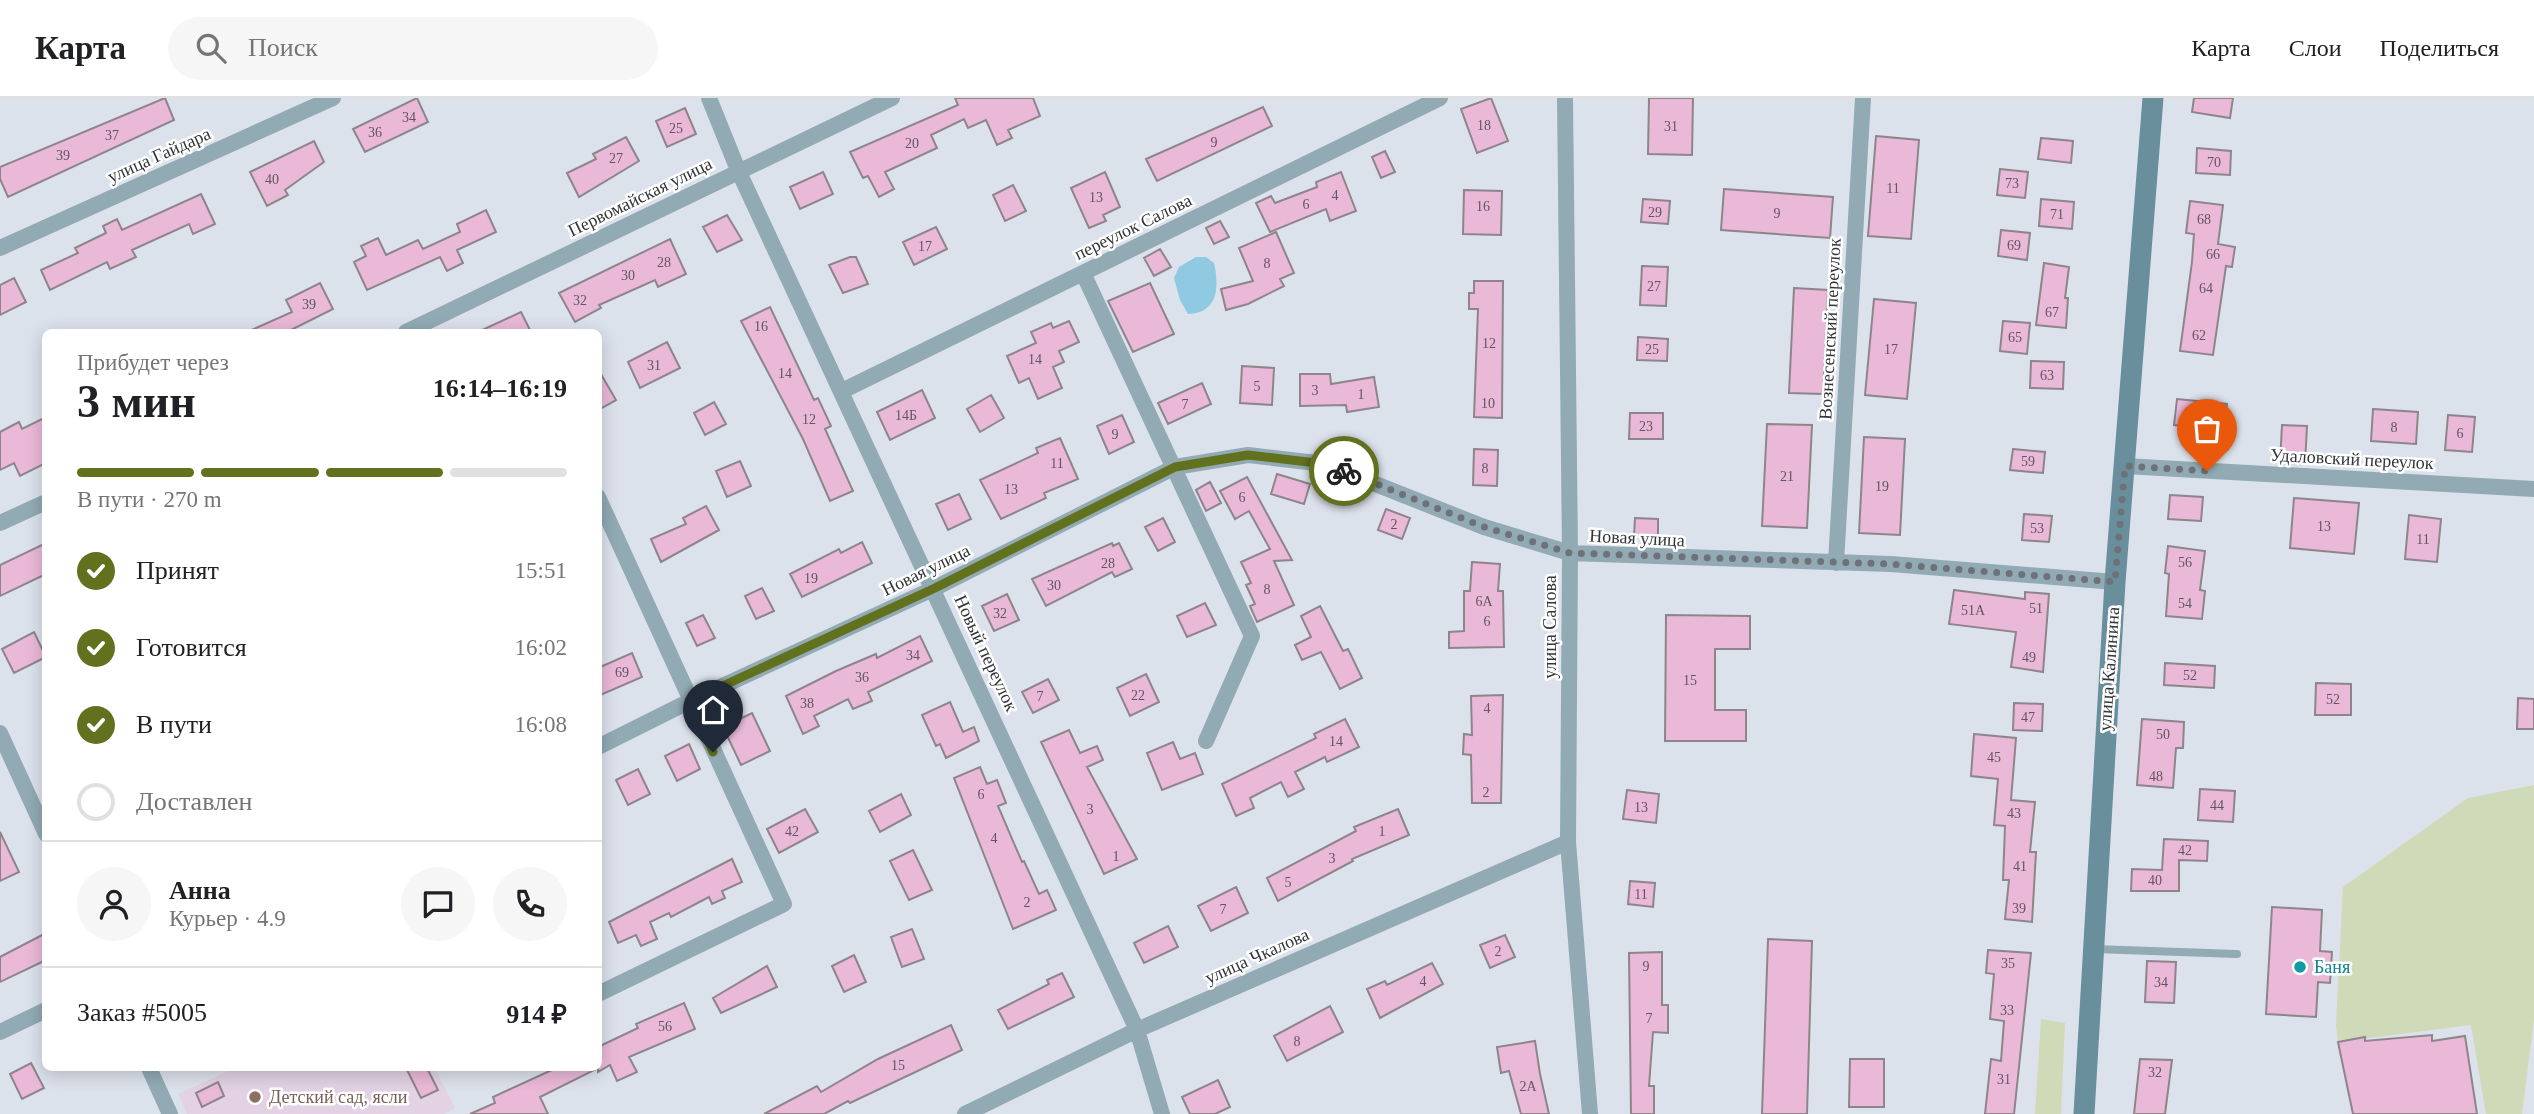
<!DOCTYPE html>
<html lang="ru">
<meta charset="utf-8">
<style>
body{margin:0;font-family:"Times New Roman",serif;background:#f6f6f6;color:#202124;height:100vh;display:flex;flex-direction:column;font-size:26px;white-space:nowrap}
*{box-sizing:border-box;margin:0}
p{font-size:23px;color:#757577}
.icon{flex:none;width:38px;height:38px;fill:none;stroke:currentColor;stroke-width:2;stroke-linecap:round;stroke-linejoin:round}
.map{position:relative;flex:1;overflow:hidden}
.details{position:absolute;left:42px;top:231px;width:560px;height:742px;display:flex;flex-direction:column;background:#fff;border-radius:10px;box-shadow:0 4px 18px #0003}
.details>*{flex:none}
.pin{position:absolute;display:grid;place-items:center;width:60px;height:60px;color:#fff;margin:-72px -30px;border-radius:50% 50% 50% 0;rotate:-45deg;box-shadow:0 0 7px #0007}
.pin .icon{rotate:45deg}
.courier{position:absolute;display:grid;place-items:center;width:70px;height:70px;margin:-35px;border:5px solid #62711d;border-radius:50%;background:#fff;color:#222;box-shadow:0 2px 9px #0007}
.headline em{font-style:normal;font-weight:700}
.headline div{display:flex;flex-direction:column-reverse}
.headline{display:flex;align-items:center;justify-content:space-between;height:119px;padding:0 35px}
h1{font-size:46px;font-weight:700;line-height:52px}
.bar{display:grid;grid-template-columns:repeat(4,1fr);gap:10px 7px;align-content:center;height:84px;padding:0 35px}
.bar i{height:9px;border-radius:5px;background:#e0e0e0}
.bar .selected{background:#62711d}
.bar p{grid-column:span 4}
.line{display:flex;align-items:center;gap:18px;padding:0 35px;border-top:2px solid #e0e0e0}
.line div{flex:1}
.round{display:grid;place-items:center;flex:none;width:74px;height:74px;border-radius:37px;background:#f6f6f6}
ol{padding:0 35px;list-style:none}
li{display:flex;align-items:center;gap:21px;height:77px}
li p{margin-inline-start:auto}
li .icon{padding:7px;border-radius:50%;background:#62711d;color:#fff;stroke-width:4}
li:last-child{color:#757577}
li i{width:38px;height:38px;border:4px solid #e0e0e0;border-radius:50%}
header{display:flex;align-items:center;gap:42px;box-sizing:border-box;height:98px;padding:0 35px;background:#fff;border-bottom:2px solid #e0e0e0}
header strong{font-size:33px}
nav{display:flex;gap:38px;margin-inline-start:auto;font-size:24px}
.search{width:490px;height:63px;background:#f6f6f6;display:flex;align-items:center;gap:18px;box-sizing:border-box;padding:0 24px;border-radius:38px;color:#757577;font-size:26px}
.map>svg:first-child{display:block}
</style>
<header>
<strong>Карта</strong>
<div class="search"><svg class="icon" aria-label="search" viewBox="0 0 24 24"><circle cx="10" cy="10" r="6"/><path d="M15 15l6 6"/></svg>Поиск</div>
<nav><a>Карта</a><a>Слои</a><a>Поделиться</a></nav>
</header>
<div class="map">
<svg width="2534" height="1016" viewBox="0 0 2534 1016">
<rect width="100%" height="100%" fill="#dce2ec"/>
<path fill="#e2d2e4" d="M235,970H435L455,1010L444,1016H187L178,996Z"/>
<path fill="#cedab8" d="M2534,687V921L2522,1016H2486L2471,927L2338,944L2336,928L2343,789L2468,700Z
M2041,921L2065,925L2061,1016H2035Z"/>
<path fill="#90c9e2" d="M1196,159H1206L1214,165C1219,188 1219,215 1188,216L1180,202L1174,180L1179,169Z"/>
<path fill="#eab9d8" stroke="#8e858b" stroke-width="2" d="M165,0L174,22L8,99L0,81V69Z
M417,0L428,24L365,54L353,31Z
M955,0H1033L1040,18L1008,32L1012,40L997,47L986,22L968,30L964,21L931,37L937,50L885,74L894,91L879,99L868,78L863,80L850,54L958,7Z
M1491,0L1508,43L1477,55L1461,11Z
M1649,0H1693L1692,57L1648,56Z
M2194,0H2233L2230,20L2192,14Z
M1263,9L1272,28L1157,83L1146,61Z
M685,10L696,36L667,49L656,23Z
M1876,38L1919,42L1911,141L1868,138Z
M626,39L639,63L579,99L567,75L596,61L593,56Z
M2041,40L2073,43L2071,65L2038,61Z
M314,43L324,64L285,92L288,97L267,108L250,74Z
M2197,50L2231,53L2230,77L2196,75Z
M1385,53L1395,74L1381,80L1372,59Z
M2000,71L2028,74L2025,100L1997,97Z
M823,74L833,96L800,111L790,89Z
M1105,74L1120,109L1103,117L1106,123L1089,130L1071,90Z
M1341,74L1356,113L1330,123L1326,111L1270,134L1256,105L1271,98L1275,105L1317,89L1316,84Z
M1013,87L1026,113L1005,123L993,97Z
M1724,91L1833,99L1830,140L1721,132Z
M1464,92L1502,93L1501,137L1463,136Z
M201,96L215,126L193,136L189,126L132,152L136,159L110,171L107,164L50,192L41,172L78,155L75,150L106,135L103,128L117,121L122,132Z
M1643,101L1670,103L1668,126L1641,124Z
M2041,101L2074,104L2072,131L2039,128Z
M2190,103L2223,107L2218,146L2235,149L2232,169L2226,168L2213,257L2180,253L2192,164L2194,136L2186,135Z
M486,112L496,134L457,152L463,165L447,173L440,159L367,192L354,164L366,158L361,148L378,140L386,157L418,142L423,151L460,134L457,126Z
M727,117L742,142L717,154L703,129Z
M1220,123L1229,139L1214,146L1206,130Z
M936,129L947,151L914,167L903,144Z
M2001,132L2030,135L2027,162L1998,158Z
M1276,134L1294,175L1280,181L1284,188L1248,206L1226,212L1221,191L1253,183L1239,150Z
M670,141L686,176L658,189L655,182L599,207L601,210L575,224L559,195Z
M1160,151L1171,169L1154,178L1144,160Z
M850,159H856L868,186L843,195L829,167Z
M2044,165L2069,169L2065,200H2068L2066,230L2036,227Z
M1642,168L1668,169L1666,208L1640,207Z
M14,180L26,204L0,217V187Z
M1474,183H1503L1502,320L1474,319L1478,211H1469V195H1474Z
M320,185L333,211L287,234H247L292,214L286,202Z
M1150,185L1174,236L1133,254L1108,203Z
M1794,190L1828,192L1823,296L1789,295Z
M1874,201L1916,205L1907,301L1865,297Z
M770,209L814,302L818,300L831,328L825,331L853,393L830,403L803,341L741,223Z
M521,214L531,234H478Z
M1069,223L1079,244L1059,253L1064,264L1053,269L1062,290L1038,301L1029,280L1019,285L1007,258L1036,245L1031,234L1051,225L1053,230Z
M2003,223L2030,225L2027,256L2000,253Z
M1638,239L1668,241L1667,263L1637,262Z
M667,244L680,270L640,290L628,264Z
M2031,263L2064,264L2063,291L2030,290Z
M1242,268L1274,270L1272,307L1240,305Z
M598,271L616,302L598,312Z
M1300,276H1330L1331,286L1374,279L1379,309L1347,314L1346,307L1300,308Z
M1202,285L1211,306L1168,326L1158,305Z
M922,292L935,320L890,342L877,314Z
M991,297L1004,320L980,334L967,311Z
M2177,301L2227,306L2224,332L2174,327Z
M714,304L726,326L705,337L694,315Z
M2373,311L2418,314L2416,346L2371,343Z
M1630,315H1663V341H1629Z
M1122,317L1134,344L1109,356L1097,328Z
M2448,317L2475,319L2472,354L2445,352Z
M46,319V365L20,378L14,365L0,372V334L19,324L22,331Z
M1767,326L1812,327L1807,430L1762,428Z
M2282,327L2307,328L2305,366L2280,365Z
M1864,339L1905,341L1900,437L1859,435Z
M1060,340L1078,381L1044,395L1046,400L1001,421L980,382L1038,355L1036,350Z
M1474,351L1498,352L1497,388L1473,387Z
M2013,351L2045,354L2043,375L2010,372Z
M740,363L751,388L727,399L716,373Z
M1277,376L1310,386L1304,406L1271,396Z
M1247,379L1292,462L1274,463L1294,507L1257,524L1250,508L1255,506L1246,487L1251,485L1241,464L1270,451L1249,413L1235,421L1220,393Z
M1210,384L1221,405L1206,413L1196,392Z
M959,396L971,421L948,432L936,406Z
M2170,397L2203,399L2201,423L2168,421Z
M2294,400L2359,405L2354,456L2290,450Z
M706,408L719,432L661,464L651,441L686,426L683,420Z
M1386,411L1410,420L1402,441L1378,432Z
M2024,416L2052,418L2049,444L2022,442Z
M2409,417L2441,421L2437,464L2405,461Z
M1163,420L1175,444L1158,453L1145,429Z
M1635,420L1658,421V439L1634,438Z
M862,444L872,465L802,499L790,476L839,451L841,455Z
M46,445V476L0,498V467Z
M1112,445L1113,448L1119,445L1132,471L1115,479L1112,474L1046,508L1032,481Z
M2168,448L2205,453L2200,492L2205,493L2202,521L2166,518L2169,476L2165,475Z
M1472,464L1500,466L1498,493H1503L1504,549L1449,550V534L1464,533V493H1470Z
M762,490L774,513L756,521L745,498Z
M1954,492L2025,501V494L2049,496L2043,574L2011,569L2016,534L1949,526Z
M1007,496L1019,522L994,533L982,508Z
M1205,505L1216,527L1187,539L1177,518Z
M1320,508L1343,553L1348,551L1362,580L1340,591L1321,554L1302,562L1295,547L1311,539L1301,518Z
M703,517L715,540L697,548L686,525Z
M1666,517L1750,518V551H1715V612H1746V643H1665Z
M34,534L46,559L14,575L2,551Z
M920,538L932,563L868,594L872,603L853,611L848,601L814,618L819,628L803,636L786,598L836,573L876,556L877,560Z
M632,555L642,579L598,598V570Z
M2165,565L2215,568L2214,590L2164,587Z
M1146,576L1159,604L1130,618L1117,590Z
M1048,581L1059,602L1033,615L1022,594Z
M2316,585L2351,586V617H2315Z
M1503,597L1501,705H1472L1471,657L1463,656L1464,636L1472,637L1471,598Z
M2518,600L2534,601V631H2517Z
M950,604L963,634L974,629L979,643L946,660L940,646L936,648L922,617Z
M2014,605L2043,606L2042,633L2013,632Z
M752,615L770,653L741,667L723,629Z
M1345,621L1359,649L1327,664L1325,659L1295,674L1304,691L1288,699L1281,684L1250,700L1254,710L1236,718L1222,686L1316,640L1314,636Z
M2142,621L2184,624L2183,650H2176L2173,690L2137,687Z
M1069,632L1080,655L1097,648L1103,662L1087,669L1137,761L1104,776L1041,644Z
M1974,636L2016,640L2011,702L2035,704L2030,754H2036L2032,824L2005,821L2009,782H2003L2005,728L1994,727L1998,681L1971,678Z
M1173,644L1180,661L1195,655L1203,676L1162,692L1147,655Z
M689,646L700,671L677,683L665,658Z
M980,669L987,686L997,682L1006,705L998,708L1022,764L1024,763L1039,796L1047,792L1056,812L1013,831L954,680Z
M638,671L650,696L628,707L616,682Z
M2200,691L2235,693L2233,724L2198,722Z
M1627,692L1659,696L1656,725L1623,721Z
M901,696L911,717L880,734L869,713Z
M805,711L818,734L779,755L767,731Z
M1398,711L1409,737L1352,761L1353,763L1278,803L1267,780L1356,733L1354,729Z
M0,734L19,774L0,783Z
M2164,741L2208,743L2207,763L2179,762V793H2131L2132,771L2162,772Z
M913,752L932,792L909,802L890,763Z
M732,761L742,784L722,793L725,800L712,806L709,799L671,819L669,815L650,824L657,841L641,848L636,837L618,845L609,824Z
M1630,783L1655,785L1653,809L1628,806Z
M1236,789L1248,815L1211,833L1198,808Z
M2272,809L2322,812L2320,853L2332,854L2330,885L2318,884L2316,919L2266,916Z
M1168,828L1178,849L1144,865L1134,845Z
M912,831L924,861L902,869L891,839Z
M46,835V862L0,884V859Z
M1505,837L1515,859L1490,870L1480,847Z
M1768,841L1812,843L1807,1016H1762Z
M1988,852L2031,855L2014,1016H1985L1991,961L2001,963L2004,923L1990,921L1994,876L1986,875Z
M1662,854V907H1668V935L1653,934L1649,988H1654V1016H1631L1629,855Z
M854,857L866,884L844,894L832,868Z
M2147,863L2176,864L2174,905L2145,904Z
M1432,865L1443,886L1380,920L1367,891L1385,883L1387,887Z
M767,868L777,889L721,915L713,900Z
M1062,875L1074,899L1008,931L998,912L1049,886L1047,882Z
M684,905L695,931L629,959L637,974L617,983L610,967L598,974V970L540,999L548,1016H470L495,1005L493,999L556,970H598V949L638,930L636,926Z
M1330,908L1343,934L1287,963L1274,938Z
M951,927L962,952L850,1005L848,1003L824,1016H764L817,988L821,994L878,961Z
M2432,937V943L2465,938L2477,1016H2353L2338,944L2365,939V943Z
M1535,943L1540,976L1549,1016H1521L1509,973L1501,975L1497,949Z
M1850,961H1884V1009H1849Z
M2140,961L2172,962L2165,1016H2134Z
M31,965L44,990L22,1001L10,976Z
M406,970H427L438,992L421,1000Z
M1218,982L1230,1009L1215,1016H1190L1182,999Z
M218,984L224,998L202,1009L196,995Z"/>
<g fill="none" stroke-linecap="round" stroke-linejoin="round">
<path stroke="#91aab4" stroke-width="8" d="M2094,851L2237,856"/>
<path stroke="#91aab4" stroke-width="16" d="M709,0L738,72L1137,932L1162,1016
M1565,0L1570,455L1568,744L1590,1016
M0,150L333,0
M1083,175L1252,538L1206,643
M406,234L892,0
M842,293L1440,0
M2125,368L2534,391
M598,399L784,806L598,896
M0,425L46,404
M1836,465L1863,0
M0,635L46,736
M598,649L690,603L935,490L1175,369L1248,357L1325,366L1484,429L1570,455L1891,466L2115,484
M0,934L46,912
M149,970L170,1016
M965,1016L1137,932L1568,744"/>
<path stroke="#698f9d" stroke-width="21" d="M2084,1016L2115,484L2153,0"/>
</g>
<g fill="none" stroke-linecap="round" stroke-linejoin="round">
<path stroke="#6e7177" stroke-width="7" stroke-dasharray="0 12.6" d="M1344,373L1484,429L1570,455L1891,466L2115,484L2125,368L2207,373"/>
<path stroke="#62711d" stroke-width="9" d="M713,654L690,603L935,490L1175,369L1248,357L1325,366L1344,373"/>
</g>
<circle fill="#0f9aa8" stroke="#fff" stroke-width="2.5" cx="2300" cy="869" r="7"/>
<circle fill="#8d6e63" stroke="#fff" stroke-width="2.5" cx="255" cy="999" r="7"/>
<g text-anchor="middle" stroke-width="5" stroke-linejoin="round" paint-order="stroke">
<g font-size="14" fill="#605560">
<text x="409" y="24">34</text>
<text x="1484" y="32">18</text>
<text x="1671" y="33">31</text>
<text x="676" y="35">25</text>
<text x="375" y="39">36</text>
<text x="112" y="42">37</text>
<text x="1214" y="49">9</text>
<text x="912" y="50">20</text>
<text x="63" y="62">39</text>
<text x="616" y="65">27</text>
<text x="2214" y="69">70</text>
<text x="272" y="86">40</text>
<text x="2012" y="90">73</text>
<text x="1893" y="95">11</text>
<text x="1335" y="102">4</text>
<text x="1096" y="104">13</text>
<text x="1306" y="111">6</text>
<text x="1483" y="113">16</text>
<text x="1655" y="119">29</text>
<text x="1777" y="120">9</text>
<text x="2057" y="121">71</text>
<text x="2204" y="126">68</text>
<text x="2014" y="152">69</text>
<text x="925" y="153">17</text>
<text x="2213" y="161">66</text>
<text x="664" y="169">28</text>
<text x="1267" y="170">8</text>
<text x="628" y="182">30</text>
<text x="1654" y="193">27</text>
<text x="2206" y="195">64</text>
<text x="580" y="207">32</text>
<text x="309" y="211">39</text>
<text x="2052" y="219">67</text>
<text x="761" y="233">16</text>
<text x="2199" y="242">62</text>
<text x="2015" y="244">65</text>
<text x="1489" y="250">12</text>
<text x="1652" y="256">25</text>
<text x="1891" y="256">17</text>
<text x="1035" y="266">14</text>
<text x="654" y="272">31</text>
<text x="785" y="280">14</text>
<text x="2047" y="282">63</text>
<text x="1257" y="293">5</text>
<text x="1315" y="297">3</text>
<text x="1361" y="301">1</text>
<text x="1488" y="310">10</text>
<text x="1185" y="311">7</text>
<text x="906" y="322">14Б</text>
<text x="809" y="326">12</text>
<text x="1646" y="333">23</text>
<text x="2394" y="334">8</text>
<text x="2460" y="340">6</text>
<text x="1115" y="341">9</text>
<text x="2028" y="368">59</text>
<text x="1057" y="370">11</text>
<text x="1485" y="375">8</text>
<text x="1787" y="383">21</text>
<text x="1882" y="393">19</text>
<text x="1011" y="396">13</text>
<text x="1242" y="404">6</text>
<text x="1394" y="431">2</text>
<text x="2324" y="433">13</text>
<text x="2037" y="435">53</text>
<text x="2423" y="446">11</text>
<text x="2185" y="469">56</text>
<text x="1108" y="470">28</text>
<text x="811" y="485">19</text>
<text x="1054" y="492">30</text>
<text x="1267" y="496">8</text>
<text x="1484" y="508">6А</text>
<text x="2185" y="510">54</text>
<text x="2036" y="515">51</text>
<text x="1973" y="517">51А</text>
<text x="1000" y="520">32</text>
<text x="1487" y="528">6</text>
<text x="913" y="562">34</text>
<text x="2029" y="564">49</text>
<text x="622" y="579">69</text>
<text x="2190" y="582">52</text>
<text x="862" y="584">36</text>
<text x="1690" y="587">15</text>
<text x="1138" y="602">22</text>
<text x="1040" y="603">7</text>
<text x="2333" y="606">52</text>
<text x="807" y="610">38</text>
<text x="1487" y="615">4</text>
<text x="2028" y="624">47</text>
<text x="2163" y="641">50</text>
<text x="1336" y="648">14</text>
<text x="1994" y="664">45</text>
<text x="2156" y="683">48</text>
<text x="1486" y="699">2</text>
<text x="981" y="701">6</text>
<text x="2217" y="712">44</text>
<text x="1641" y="714">13</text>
<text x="1090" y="716">3</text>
<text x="2014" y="720">43</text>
<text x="792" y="738">42</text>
<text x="1382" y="738">1</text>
<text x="994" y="745">4</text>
<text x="2185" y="757">42</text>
<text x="1116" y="763">1</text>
<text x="1332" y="765">3</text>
<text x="2020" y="773">41</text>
<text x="2155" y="787">40</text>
<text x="1288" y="789">5</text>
<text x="1641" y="801">11</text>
<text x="1027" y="809">2</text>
<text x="2019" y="815">39</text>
<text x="1223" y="816">7</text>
<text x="1498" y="858">2</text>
<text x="2008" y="870">35</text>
<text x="1646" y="873">9</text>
<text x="1423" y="888">4</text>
<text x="2161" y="889">34</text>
<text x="2007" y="917">33</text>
<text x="1649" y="925">7</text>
<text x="665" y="933">56</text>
<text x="1297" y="948">8</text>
<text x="898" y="972">15</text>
<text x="2155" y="979">32</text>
<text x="2004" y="986">31</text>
<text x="1528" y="993">2А</text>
</g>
<g font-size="18" fill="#323438" stroke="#fff">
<text transform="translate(159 57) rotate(-24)" y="6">улица Гайдара</text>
<text transform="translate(640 99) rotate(-26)" y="6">Первомайская улица</text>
<text transform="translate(1133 129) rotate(-26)" y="6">переулок Салова</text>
<text transform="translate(1830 231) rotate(-87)" y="6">Вознесенский переулок</text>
<text transform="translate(2352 361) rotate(3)" y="6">Удаловский переулок</text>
<text transform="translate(1637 440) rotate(3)" y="6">Новая улица</text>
<text transform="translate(926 472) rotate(-26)" y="6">Новая улица</text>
<text transform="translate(1550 529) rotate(-90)" y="6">улица Салова</text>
<text transform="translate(986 555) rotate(65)" y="6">Новый переулок</text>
<text transform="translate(2109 571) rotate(-86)" y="6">улица Калинина</text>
<text transform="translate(1257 858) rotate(-24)" y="6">улица Чкалова</text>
</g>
<g font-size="18" fill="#0d838f" stroke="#fff" text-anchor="start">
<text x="2314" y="875">Баня</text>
</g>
<g font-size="18" fill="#785e54" stroke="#fff" text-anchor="start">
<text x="269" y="1005">Детский сад, ясли</text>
</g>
</g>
</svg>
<div class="pin" style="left:2207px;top:373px;background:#ea580c"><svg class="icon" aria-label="bag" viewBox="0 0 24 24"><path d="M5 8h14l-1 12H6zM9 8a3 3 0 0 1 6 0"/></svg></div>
<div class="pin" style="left:713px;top:654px;background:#1f2937"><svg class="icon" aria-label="home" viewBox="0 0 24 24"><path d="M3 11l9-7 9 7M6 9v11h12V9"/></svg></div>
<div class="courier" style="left:1344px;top:373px"><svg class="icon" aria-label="bike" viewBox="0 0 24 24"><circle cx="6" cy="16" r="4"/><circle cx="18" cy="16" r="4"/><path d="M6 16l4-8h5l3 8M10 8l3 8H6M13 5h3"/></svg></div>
<section class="details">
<div class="headline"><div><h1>3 мин</h1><p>Прибудет через</p></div><em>16:14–16:19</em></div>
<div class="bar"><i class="selected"></i><i class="selected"></i><i class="selected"></i><i></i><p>В пути · 270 m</p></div>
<ol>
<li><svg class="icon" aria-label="check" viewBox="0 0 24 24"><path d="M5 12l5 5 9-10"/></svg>Принят<p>15:51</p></li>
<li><svg class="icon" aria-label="check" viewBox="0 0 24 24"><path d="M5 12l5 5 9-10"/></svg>Готовится<p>16:02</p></li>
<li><svg class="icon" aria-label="check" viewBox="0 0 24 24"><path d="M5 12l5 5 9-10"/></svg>В пути<p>16:08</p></li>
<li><i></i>Доставлен</li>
</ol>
<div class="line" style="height:126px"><a class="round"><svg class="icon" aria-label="person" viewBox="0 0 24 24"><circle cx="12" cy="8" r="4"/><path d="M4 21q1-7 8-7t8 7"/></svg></a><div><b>Анна</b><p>Курьер · 4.9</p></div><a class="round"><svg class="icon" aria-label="chat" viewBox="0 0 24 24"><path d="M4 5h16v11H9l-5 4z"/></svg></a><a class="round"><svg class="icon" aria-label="phone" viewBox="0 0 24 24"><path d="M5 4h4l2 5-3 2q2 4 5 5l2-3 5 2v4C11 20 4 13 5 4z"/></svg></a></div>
<div class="line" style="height:91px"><div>Заказ #5005</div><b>914 ₽</b></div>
</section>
</div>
